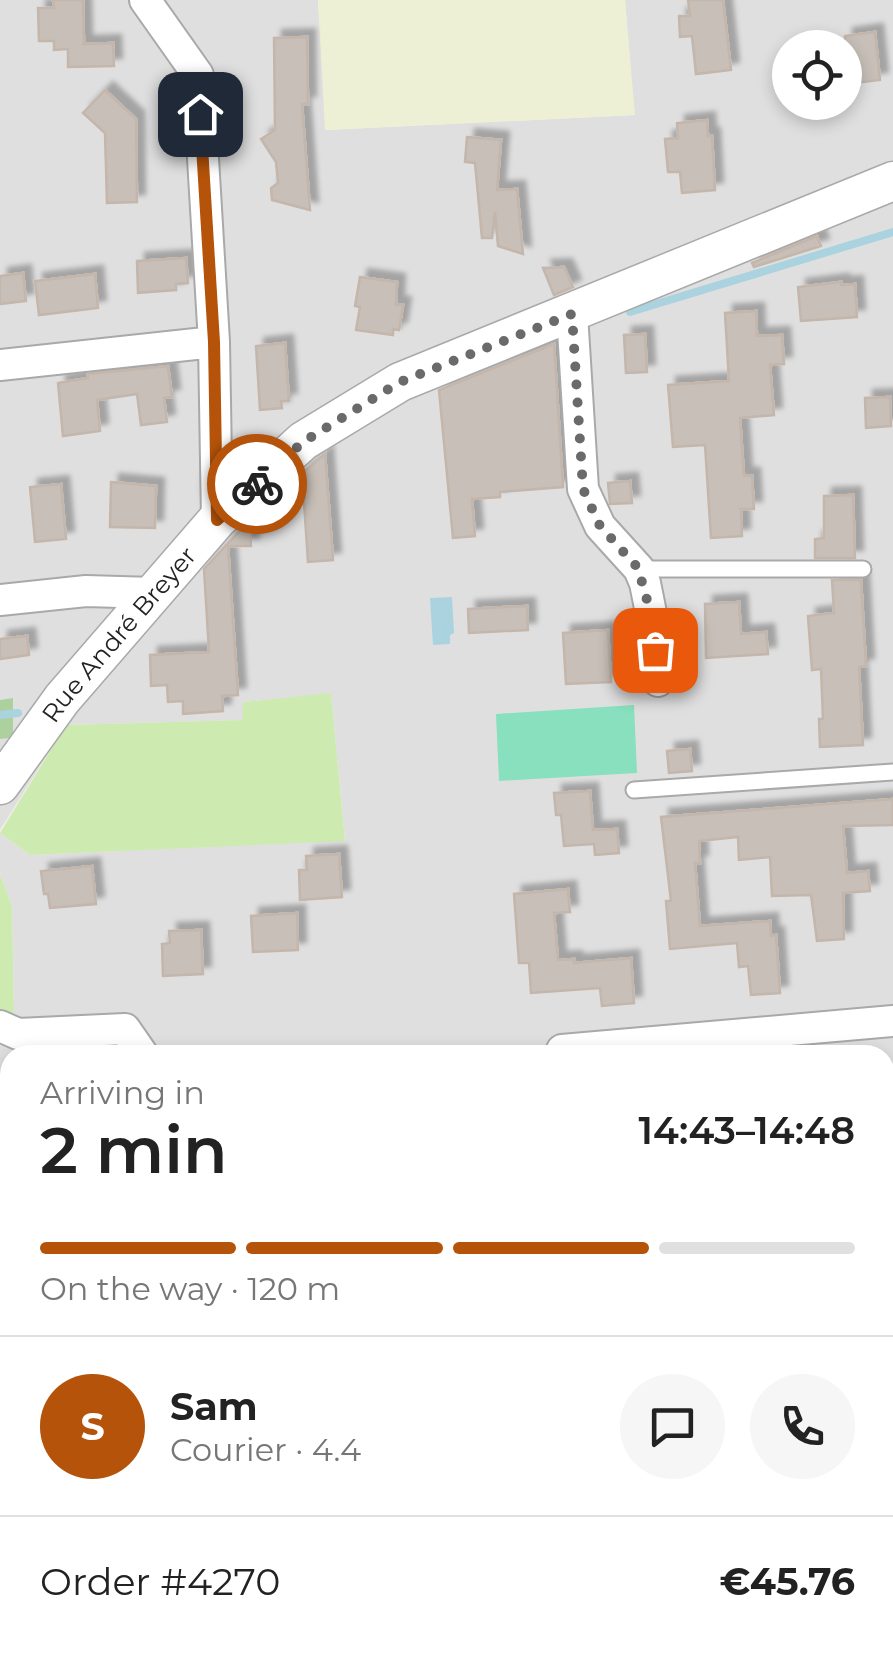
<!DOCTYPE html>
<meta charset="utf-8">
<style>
body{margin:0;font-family:Montserrat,sans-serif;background:#f6f6f6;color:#222;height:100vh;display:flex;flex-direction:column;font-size:38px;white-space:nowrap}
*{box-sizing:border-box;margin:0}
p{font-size:32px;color:#767676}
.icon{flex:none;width:55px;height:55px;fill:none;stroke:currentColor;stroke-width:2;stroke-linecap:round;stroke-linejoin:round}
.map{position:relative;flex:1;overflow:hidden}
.drawer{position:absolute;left:0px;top:1045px;width:895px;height:622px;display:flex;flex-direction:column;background:#fff;border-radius:30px 30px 0 0;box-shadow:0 5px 15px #0003}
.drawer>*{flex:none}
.fabs{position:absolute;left:772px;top:30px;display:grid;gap:20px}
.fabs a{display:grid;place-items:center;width:90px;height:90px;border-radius:50%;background:#fff;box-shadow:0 5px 15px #0003;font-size:50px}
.pin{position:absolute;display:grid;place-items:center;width:85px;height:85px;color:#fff;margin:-42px;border-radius:20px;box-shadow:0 5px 15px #0006}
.courier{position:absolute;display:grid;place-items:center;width:100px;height:100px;margin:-50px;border:8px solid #b45309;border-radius:50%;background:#fff;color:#222;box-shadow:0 2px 12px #0007}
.overview em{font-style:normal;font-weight:600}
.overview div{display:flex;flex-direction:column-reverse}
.overview{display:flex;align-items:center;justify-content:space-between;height:170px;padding:0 40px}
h1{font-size:65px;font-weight:600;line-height:75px}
.bar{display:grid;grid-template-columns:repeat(4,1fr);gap:15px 10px;align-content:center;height:120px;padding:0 40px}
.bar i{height:12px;border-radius:8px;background:#e0e0e0}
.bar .active{background:#b45309}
.bar p{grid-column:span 4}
.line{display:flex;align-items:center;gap:25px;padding:0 40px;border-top:2px solid #e0e0e0}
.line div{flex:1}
.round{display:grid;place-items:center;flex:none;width:105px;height:105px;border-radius:52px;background:#f6f6f6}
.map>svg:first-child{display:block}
</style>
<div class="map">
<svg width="893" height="1667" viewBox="0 0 893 1667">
<defs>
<filter id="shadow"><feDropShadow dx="8" dy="-8" stdDeviation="2.5" flood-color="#0004"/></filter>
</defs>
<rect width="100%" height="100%" fill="#f2efe9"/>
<path fill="#e0dfdf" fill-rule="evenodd" d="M0,0H318L326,130L634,115L625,0H893V1452L885,1453V1055H10V1658H638L639,1667H0V1010L14,1015L12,906L0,874V833L30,855L345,840L331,694L243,702V720L66,725L0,830V739L13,738V699L0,700ZM790,48H845V102H790Z"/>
<path fill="#eef0d5" d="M318,0H625L635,115L325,130Z
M893,1452V1667H639L638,1658H885V1453Z"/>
<path fill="#cdebb0" d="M331,693L345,841L30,855L0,833L66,725L242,720L243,702Z
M0,874L12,906L14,1016L0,1010Z"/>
<path fill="#add19e" d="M13,698V738L0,739V700Z"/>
<path fill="#88e0be" d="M634,705L637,773L499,781L496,714Z"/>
<path fill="#aad3df" d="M452,597L454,633L450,635V644L433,645L430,598Z"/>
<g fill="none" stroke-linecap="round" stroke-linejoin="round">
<path stroke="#aad3df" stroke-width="8" d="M630,312L893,232
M0,715L18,713"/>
</g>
<path fill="#c7bfb8" stroke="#c4b6ab" stroke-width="2.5" filter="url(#shadow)" d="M53,0H83L84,44L113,43L114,66L68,67V49L54,50V41H39L38,8H54Z
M688,0H723L731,70L696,74L692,36L680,37L679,16H690Z
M875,32L880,80L845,84V36Z
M307,37L308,104H302L310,210L272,200L271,188L278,183L276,162L261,139L275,130L274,38Z
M105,90L136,119L137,202L107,203L105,133L83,113Z
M707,120L708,136H712L715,190L682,193L680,172H668L665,139L678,138L677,123Z
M467,137L501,140L497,190L517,189L523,254L498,246L495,212L492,238H482L475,163L465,162Z
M817,236L821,246L754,267L752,263Z
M186,258L188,283L176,284V290L138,293L137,261Z
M564,267L573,287L554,295L543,268Z
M23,273L26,301L0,304V276Z
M95,274L98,308L39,315L35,281Z
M360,277L397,282L396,305H403L399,330L393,329V335L356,330L360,307L355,306Z
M841,282V285L855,284L857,317L801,321L798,287Z
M756,311L757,336L782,335L784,364L770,365L774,415L740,418L744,476H752L754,509H741L742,536L711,538L705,445L673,447L668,385L729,381L725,313Z
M645,334L647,372L626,373L624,335Z
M285,343L289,401H281L282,408L260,410L256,346Z
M554,344L563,487L500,492V497L472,499L475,536L453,538L439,390Z
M168,366L172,397L164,398L167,422L141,425L137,394L97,400L100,431L63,436L58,383L88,378V374Z
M890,397L891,426L866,428L865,398Z
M325,454L333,560L308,562L302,473Z
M630,481L632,503L610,504L608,483Z
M111,482L156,486L155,528L110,527Z
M61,484L66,539L35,542L30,487Z
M853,495L855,558H815V539L824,538V496Z
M250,520L251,546H228L238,695L222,696L223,711L183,714V701L168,702L167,685L151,686L150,655L209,652L204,569Z
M832,580H861L866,666L859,667L863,745L820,747L819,719H823L821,669L812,670L808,616L834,613Z
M739,602L741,634L766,632L768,654L706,658L705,604Z
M527,606L528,630L469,633L468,609Z
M608,630L611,682L566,684L563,633Z
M27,636L29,655L0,659V639Z
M690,749L692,771L669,773L667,751Z
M590,791L593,830L617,829L619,853L595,855L594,844L564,846L561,815H556L554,793Z
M893,799V825L843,826L847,873L868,871L870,891L843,893L844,939L817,941L811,895L772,896L770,857L739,860L738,837L699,841L700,863H695L700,926L770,921L771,936L776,935L780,993L751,995L748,966L739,967L737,943L670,949L666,901H671L661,817Z
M339,854L342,897L300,900L299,870H307L306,856Z
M92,866L96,904L50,908L48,894H44L41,871Z
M568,889L570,912L554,913L558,960L574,959V963L631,958L634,1003L602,1006L600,988L531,993L529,963H519L514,894Z
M297,913L298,950L253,952L251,916Z
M201,930L203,974L163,976L162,944L170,943L169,931Z"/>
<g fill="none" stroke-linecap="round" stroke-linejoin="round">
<defs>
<path id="service" d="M639,569H863
M634,790L893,772
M3,1138L0,1108L10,1092
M885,1214H893"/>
<path id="minor" d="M145,0L198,75L214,342L217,520
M572,314L583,489L600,526L639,569L645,583L652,618L658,681
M0,365L214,342
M0,600L86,591L154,593
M0,1026L18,1034L125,1029L143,1055
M562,1050L893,1021
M0,1562L10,1561"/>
<g id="tertiary">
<path id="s1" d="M0,785L62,699L217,520L303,441L400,382L893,181"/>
</g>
</defs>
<use href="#service" stroke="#a9a9a9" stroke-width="19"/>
<use href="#minor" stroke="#a9a9a9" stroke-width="34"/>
<use href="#tertiary" stroke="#a9a9a9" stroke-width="41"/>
<use href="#service" stroke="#fff" stroke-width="15"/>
<use href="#minor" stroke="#fff" stroke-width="30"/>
<use href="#tertiary" stroke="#fff" stroke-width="38"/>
</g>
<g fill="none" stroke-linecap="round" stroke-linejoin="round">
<path stroke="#6b6a68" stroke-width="10" stroke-dasharray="0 18" d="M257,484L303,442L400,382L572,314L583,489L600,526L638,568L652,618L655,650"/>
<path stroke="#b45309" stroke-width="12" d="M200,114L214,342L217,520L257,484"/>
</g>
<g text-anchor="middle" stroke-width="8" stroke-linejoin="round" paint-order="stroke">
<g font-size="25" fill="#222" stroke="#fff">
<text dy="9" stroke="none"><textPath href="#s1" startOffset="192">Rue André Breyer</textPath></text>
</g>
</g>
</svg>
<div class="fabs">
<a><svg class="icon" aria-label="locate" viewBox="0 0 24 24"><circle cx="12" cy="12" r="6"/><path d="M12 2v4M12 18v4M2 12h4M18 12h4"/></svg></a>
</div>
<div class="pin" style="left:655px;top:650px;background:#ea580c"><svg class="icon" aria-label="bag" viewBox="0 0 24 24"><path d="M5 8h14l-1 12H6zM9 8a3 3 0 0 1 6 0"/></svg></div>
<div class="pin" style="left:200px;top:114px;background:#1f2937"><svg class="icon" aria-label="home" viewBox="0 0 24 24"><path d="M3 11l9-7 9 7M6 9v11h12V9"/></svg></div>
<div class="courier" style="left:257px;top:484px"><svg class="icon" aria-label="bike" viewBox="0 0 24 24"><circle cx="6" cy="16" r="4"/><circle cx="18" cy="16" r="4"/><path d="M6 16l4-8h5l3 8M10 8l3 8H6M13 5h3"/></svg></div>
<section class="drawer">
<div class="overview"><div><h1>2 min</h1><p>Arriving in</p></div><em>14:43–14:48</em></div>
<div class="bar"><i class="active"></i><i class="active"></i><i class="active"></i><i></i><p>On the way · 120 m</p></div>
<div class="line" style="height:180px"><b class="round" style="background:#b45309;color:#fff">S</b><div><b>Sam</b><p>Courier · 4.4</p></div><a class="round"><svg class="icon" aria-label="chat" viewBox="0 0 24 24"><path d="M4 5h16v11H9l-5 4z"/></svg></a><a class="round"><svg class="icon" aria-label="phone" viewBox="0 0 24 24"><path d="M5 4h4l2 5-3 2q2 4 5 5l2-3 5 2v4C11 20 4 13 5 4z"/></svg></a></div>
<div class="line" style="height:130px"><div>Order #4270</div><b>€45.76</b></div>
</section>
</div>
